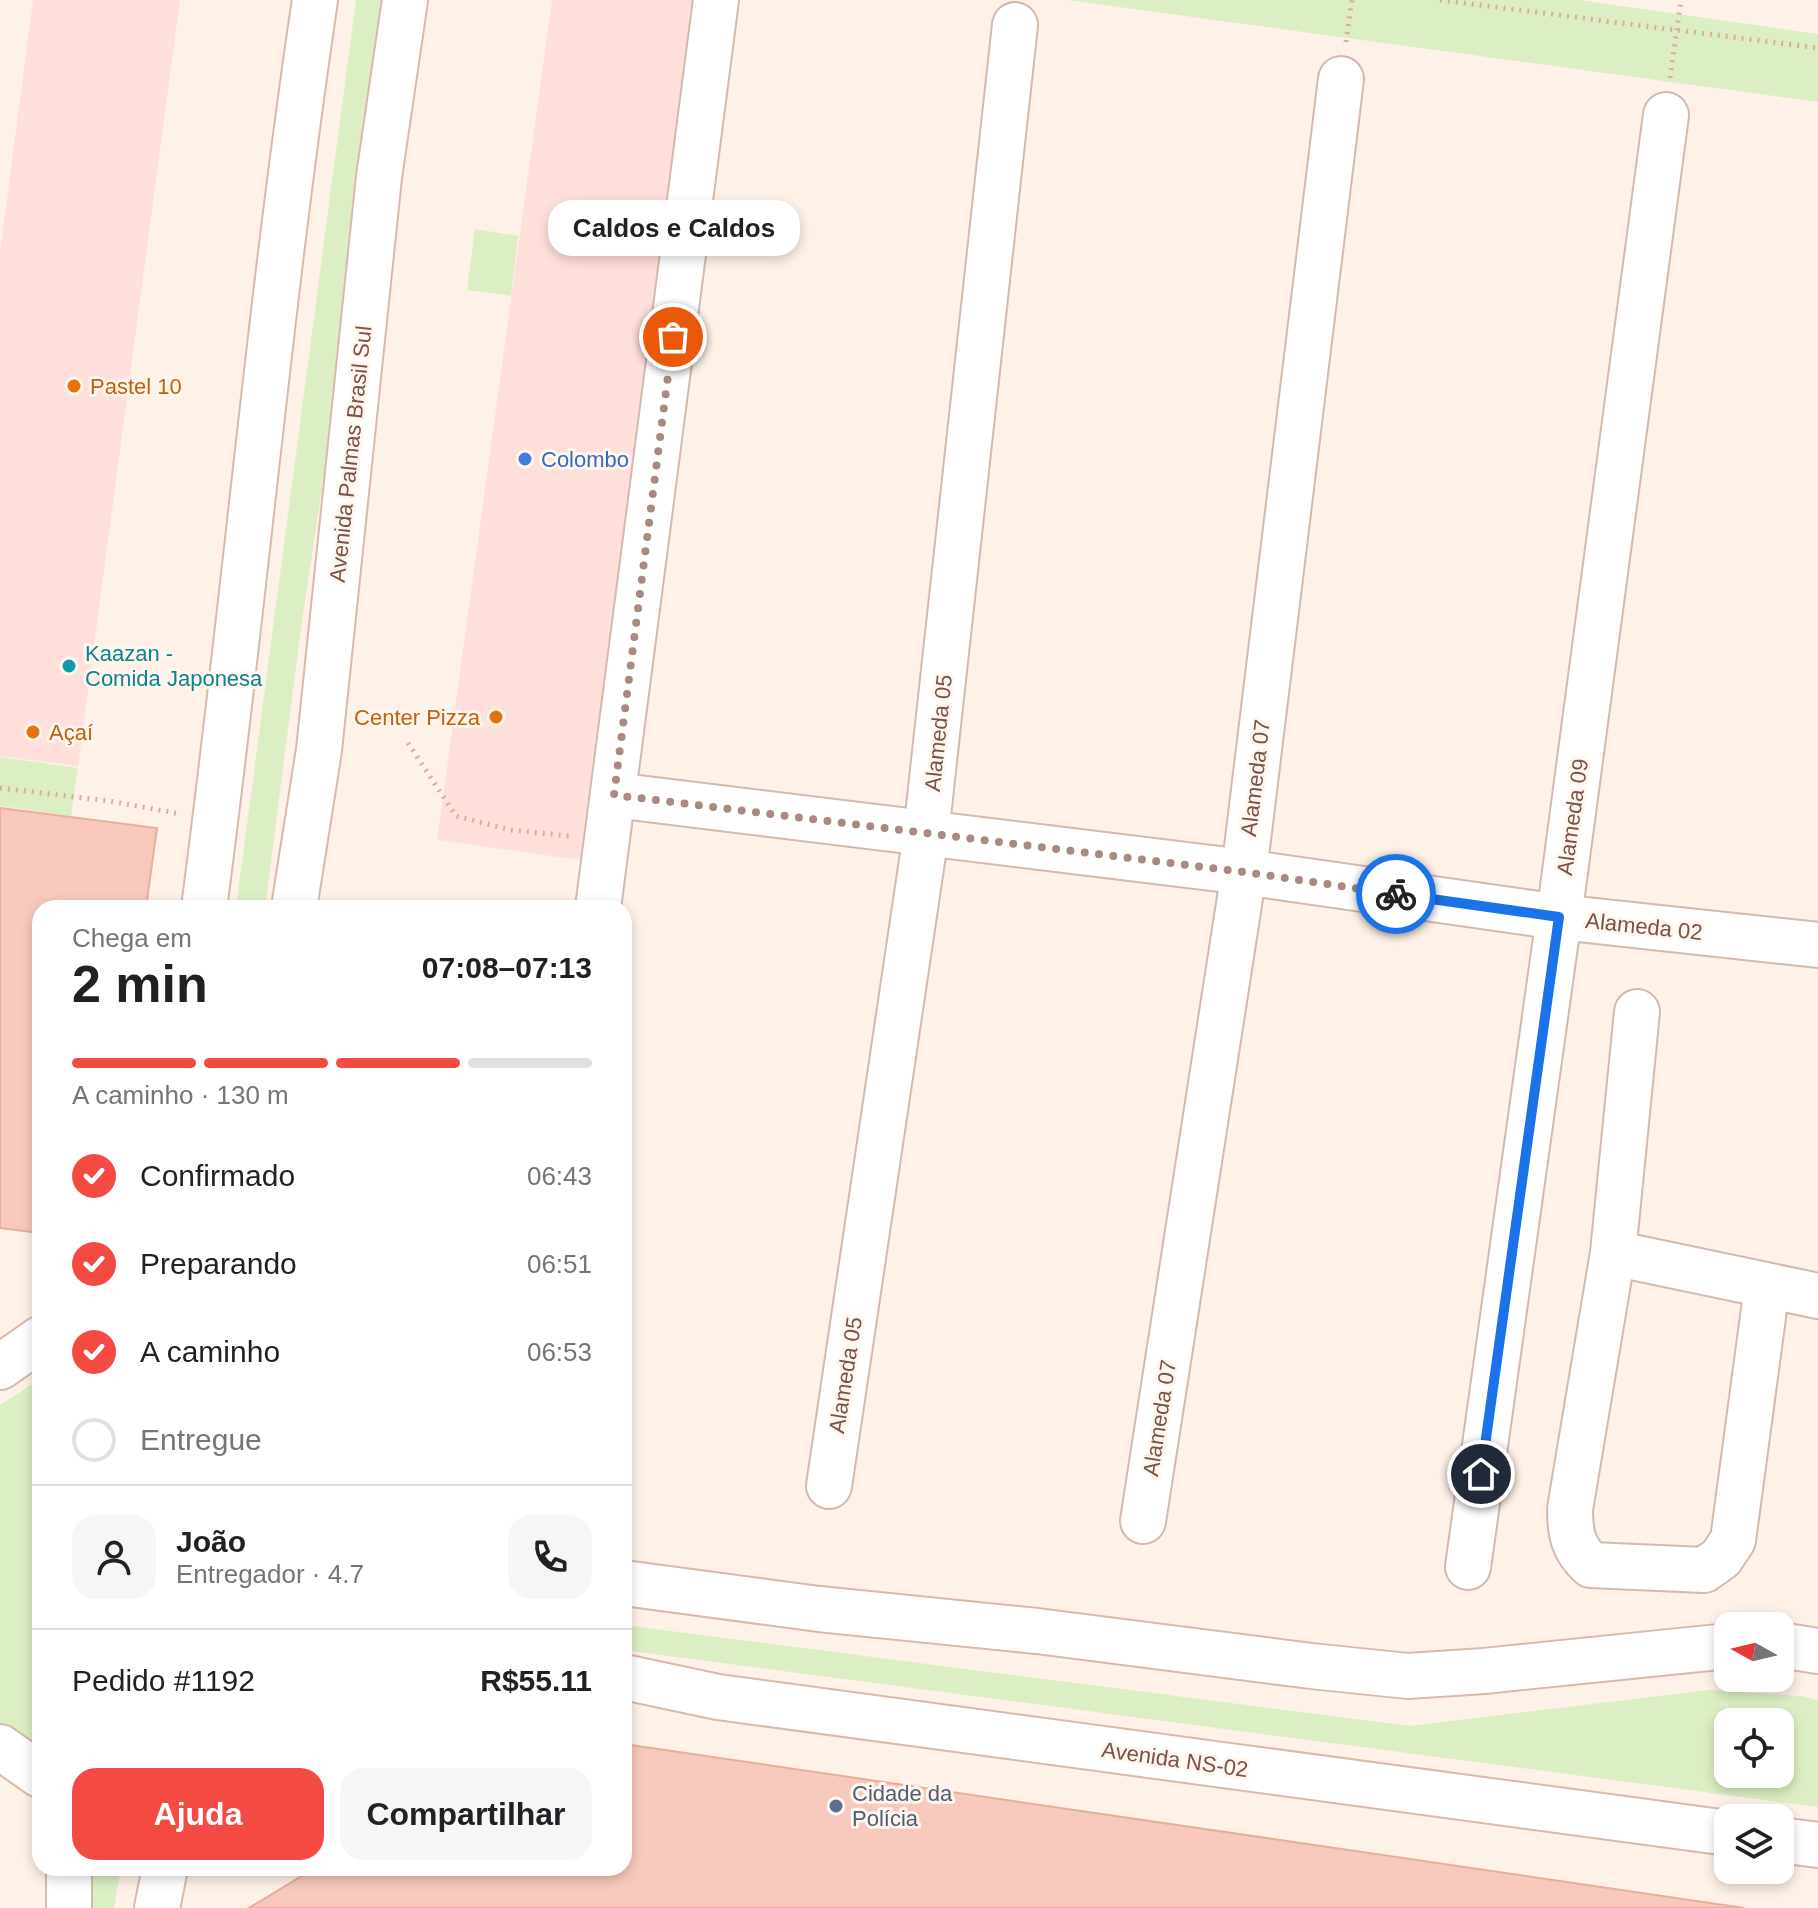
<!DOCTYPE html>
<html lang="pt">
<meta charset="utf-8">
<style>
body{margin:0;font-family:Arial,sans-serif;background:#f6f6f6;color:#202124;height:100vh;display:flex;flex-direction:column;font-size:30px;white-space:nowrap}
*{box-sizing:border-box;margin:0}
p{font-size:26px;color:#757577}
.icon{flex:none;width:44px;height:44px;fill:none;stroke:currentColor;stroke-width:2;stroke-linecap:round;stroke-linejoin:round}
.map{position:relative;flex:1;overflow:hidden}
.panel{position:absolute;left:32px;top:900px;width:600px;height:976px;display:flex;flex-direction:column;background:#fff;border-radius:24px;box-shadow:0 4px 12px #0003}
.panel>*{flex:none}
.needle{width:52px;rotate:278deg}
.tools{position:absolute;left:1714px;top:1612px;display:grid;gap:16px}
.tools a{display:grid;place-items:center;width:80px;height:80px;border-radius:16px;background:#fff;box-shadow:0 4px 12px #0003;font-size:40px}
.pin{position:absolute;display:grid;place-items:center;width:68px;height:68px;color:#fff;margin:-34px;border:4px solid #fff;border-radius:50%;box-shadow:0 2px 8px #0007}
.courier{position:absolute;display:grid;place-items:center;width:80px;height:80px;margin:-40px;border:6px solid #1a73e8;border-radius:50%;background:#fff;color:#222;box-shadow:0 2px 10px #0007}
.bubble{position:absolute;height:56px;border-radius:24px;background:#fff;box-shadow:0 4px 12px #0003;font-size:26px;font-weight:600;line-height:56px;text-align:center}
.overview em{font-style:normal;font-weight:600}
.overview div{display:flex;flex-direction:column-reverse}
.overview{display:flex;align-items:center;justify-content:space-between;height:136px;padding:0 40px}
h1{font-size:52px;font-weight:600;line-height:60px}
.bar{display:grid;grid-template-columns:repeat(4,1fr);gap:12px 8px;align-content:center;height:96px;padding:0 40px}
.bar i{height:10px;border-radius:6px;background:#e0e0e0}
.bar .active{background:#f34b42}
.bar p{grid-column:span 4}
.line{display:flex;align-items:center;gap:20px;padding:0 40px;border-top:2px solid #e0e0e0}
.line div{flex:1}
.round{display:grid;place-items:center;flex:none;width:84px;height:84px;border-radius:24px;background:#f6f6f6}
ol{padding:0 40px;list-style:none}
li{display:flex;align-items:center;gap:24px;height:88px}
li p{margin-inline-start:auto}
li .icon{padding:8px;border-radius:50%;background:#f34b42;color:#fff;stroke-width:4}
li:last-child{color:#757577}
li i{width:44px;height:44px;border:4px solid #e0e0e0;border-radius:50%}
.button{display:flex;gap:16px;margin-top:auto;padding:16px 40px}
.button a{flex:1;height:92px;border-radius:24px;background:#f34b42;color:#fff;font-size:32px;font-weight:600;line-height:92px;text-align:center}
.button a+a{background:#f6f6f6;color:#202124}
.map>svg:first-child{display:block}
</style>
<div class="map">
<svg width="1818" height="1908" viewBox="0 0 1818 1908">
<rect width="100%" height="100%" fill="#fef1e7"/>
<path fill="#ffdfda" d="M33,0H180L78,766L0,756V253Z
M552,0H694L580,860L437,840Z"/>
<path fill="#dceec3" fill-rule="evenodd" d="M356,0H384L346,285L328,449L301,628L265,908H236Z
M1067,0H1579L1818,34V102Z
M475,229L518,236L511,296L467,290Z
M0,757L78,768L71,816L0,806Z
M342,900L413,908H341Z
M40,1379V1758L34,1756L0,1724V1405Z
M624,1625L1409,1726L1709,1690L1800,1696L1818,1700V1807L624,1650ZM1780,1722V1774H1728V1722Z
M92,1868H121L114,1908H87Z"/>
<path fill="#f6c9bc" stroke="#ebac9b" stroke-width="2" d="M0,808L157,828L146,908H40V1233L0,1228Z
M624,1744L1744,1908H249L315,1868H624Z"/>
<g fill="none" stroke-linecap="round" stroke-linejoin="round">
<defs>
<path id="street" d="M614,795L1244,872L1559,917L1818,945
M598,908L716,0
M1637,1012L1613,1253L1570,1509C1570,1533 1573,1549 1591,1565L1704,1570L1721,1558L1733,1540L1767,1287
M1613,1253L1818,1296
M829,1486L926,834L1015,25
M1143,1521L1244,872L1341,79
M1468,1567L1559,917L1666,115"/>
<path id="secondary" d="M204,908C244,606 270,302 315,0
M294,908L319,750L379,177L405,0
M0,1367L40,1339
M624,1583L819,1609L1037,1631L1311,1666L1408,1676L1484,1671L1728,1646
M1780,1645L1818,1651
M624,1677L718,1697L1728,1833
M0,1747L40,1775
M1780,1840L1818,1845
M69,1908V1868
M157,1908L165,1868"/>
</defs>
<use href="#street" stroke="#d4b9ae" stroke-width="48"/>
<use href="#secondary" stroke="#dab9ad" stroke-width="48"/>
<path stroke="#dcac9e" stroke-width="5" stroke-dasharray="2 6" stroke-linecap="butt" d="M1440,0L1818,48
M1346,42L1352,0
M1670,78L1681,0
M408,743L456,816L511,830L569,836
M0,788L109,801L176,813"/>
<use href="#street" stroke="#fff" stroke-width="44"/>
<use href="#secondary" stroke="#fff" stroke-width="44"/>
</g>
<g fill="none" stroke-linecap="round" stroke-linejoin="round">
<path stroke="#a98a80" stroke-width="8" stroke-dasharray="0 14.4" d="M673,337L614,795L1244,872L1396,894"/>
<path stroke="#1a73e8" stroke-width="10" d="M1396,894L1559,917L1481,1474"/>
</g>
<g fill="#e8710a" stroke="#fff6ef" stroke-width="3">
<circle cx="74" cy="386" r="8"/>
<circle cx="496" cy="717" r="8"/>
<circle cx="33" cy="732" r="8"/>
</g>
<circle fill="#3f7fe0" stroke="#fff6ef" stroke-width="3" cx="525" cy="459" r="8"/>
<circle fill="#0f9aa8" stroke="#fff6ef" stroke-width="3" cx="69" cy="666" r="8"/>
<circle fill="#5c6f8a" stroke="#fff6ef" stroke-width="3" cx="836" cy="1806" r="8"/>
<g text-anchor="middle" stroke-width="6" stroke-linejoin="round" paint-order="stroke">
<g font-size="22" fill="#c56008" stroke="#fff6ef" text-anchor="start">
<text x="90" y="394">Pastel 10</text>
<text x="480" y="725" text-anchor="end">Center Pizza</text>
<text x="49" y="740">Açaí</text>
</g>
<g font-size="22" fill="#7b5248" stroke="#fff6ef">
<text transform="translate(350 454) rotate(-84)" y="8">Avenida Palmas Brasil Sul</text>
<text transform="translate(938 733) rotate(-84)" y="8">Alameda 05</text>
<text transform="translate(1255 778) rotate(-83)" y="8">Alameda 07</text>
<text transform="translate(1572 817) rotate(-82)" y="8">Alameda 09</text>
<text transform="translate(1644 926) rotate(6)" y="8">Alameda 02</text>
<text transform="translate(845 1375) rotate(-81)" y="8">Alameda 05</text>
<text transform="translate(1159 1418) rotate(-81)" y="8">Alameda 07</text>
<text transform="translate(1175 1759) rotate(8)" y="8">Avenida NS-02</text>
</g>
<g font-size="22" fill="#366cbe" stroke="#fff6ef" text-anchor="start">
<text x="541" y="467">Colombo</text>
</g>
<g font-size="22" fill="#0d838f" stroke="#fff6ef" text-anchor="start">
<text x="85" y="661">Kaazan -<tspan x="85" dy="25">Comida Japonesa</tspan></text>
</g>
<g font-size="22" fill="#4e5e75" stroke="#fff6ef" text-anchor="start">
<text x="852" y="1801">Cidade da<tspan x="852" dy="25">Polícia</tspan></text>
</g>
</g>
</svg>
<div class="tools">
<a><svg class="needle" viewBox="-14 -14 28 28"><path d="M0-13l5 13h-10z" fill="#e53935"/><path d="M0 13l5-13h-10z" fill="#757577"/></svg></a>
<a><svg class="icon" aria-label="locate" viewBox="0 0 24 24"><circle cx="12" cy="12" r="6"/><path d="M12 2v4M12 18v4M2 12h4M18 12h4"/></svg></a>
<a><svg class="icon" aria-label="layers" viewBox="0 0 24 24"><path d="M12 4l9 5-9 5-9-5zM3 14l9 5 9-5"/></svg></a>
</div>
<div class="pin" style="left:673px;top:337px;background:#ea580c"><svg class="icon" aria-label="bag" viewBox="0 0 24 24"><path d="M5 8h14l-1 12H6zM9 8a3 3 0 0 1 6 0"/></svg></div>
<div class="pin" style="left:1481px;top:1474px;background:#1f2937"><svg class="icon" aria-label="home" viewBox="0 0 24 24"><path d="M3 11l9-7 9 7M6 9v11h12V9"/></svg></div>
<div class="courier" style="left:1396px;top:894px"><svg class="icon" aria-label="bike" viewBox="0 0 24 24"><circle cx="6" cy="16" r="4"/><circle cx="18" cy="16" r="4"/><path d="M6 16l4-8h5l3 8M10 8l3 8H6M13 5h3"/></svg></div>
<div class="bubble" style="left:548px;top:200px;width:252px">Caldos e Caldos</div>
<section class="panel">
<div class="overview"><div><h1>2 min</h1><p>Chega em</p></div><em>07:08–07:13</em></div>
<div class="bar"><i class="active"></i><i class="active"></i><i class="active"></i><i></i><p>A caminho · 130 m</p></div>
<ol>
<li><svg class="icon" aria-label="check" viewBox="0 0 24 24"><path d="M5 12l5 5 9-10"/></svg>Confirmado<p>06:43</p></li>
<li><svg class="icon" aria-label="check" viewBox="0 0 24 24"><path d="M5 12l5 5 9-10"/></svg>Preparando<p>06:51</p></li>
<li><svg class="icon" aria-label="check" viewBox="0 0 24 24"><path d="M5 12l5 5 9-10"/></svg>A caminho<p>06:53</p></li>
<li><i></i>Entregue</li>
</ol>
<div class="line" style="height:144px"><a class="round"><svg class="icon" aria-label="person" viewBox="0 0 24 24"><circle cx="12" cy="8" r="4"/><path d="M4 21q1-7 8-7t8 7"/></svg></a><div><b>João</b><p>Entregador · 4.7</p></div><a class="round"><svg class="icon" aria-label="phone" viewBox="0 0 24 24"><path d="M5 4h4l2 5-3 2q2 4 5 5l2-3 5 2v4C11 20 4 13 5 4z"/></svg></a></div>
<div class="line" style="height:104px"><div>Pedido #1192</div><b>R$55.11</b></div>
<div class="button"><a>Ajuda</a><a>Compartilhar</a></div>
</section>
</div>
